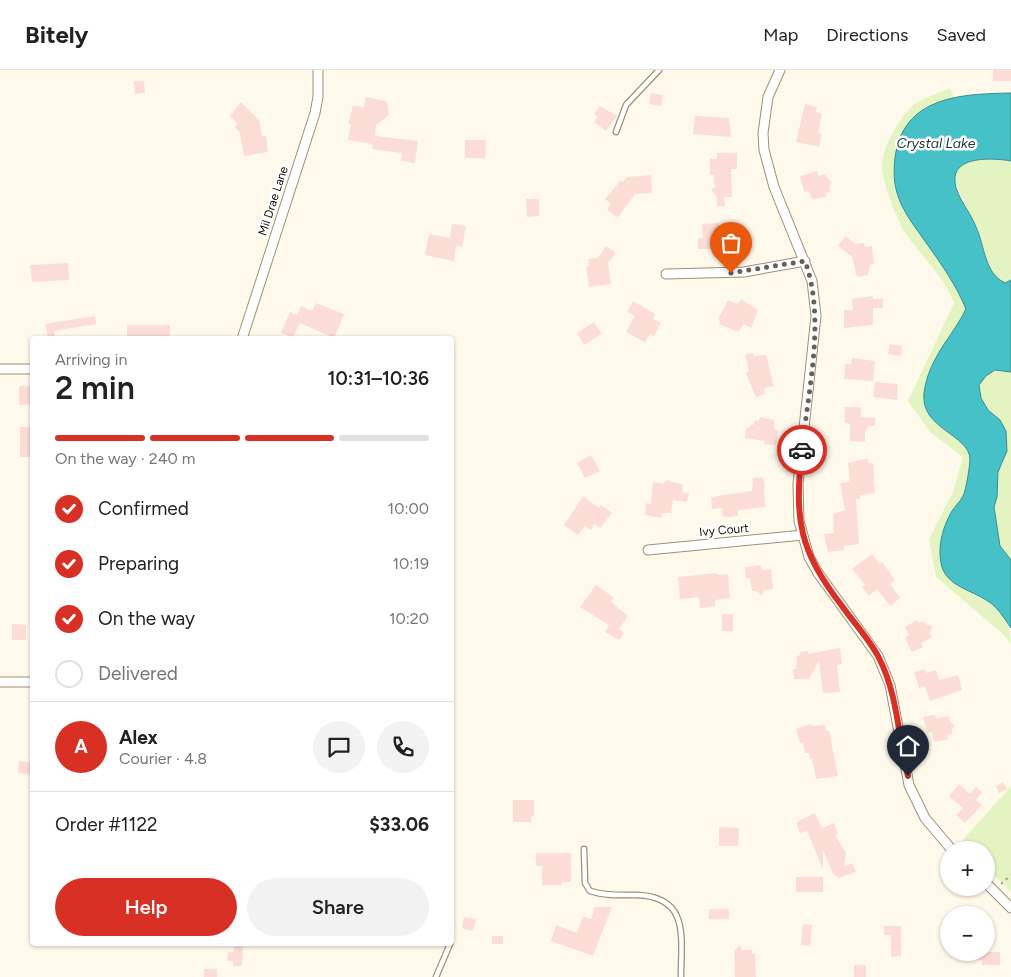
<!DOCTYPE html>
<meta charset="utf-8">
<style>
body{margin:0;font-family:Figtree,sans-serif;background:#f2f2f2;color:#222;height:100vh;display:flex;flex-direction:column;font-size:19px;white-space:nowrap}
*{box-sizing:border-box;margin:0}
p{font-size:16px;color:#767676}
.icon{flex:none;width:28px;height:28px;fill:none;stroke:currentColor;stroke-width:2;stroke-linecap:round;stroke-linejoin:round}
.map{position:relative;flex:1;overflow:hidden}
.side{position:absolute;left:30px;top:266px;width:424px;height:610px;display:flex;flex-direction:column;background:#fff;border-radius:5px;box-shadow:0 1px 4px #0004}
.side>*{flex:none}
.tools{position:absolute;left:940px;top:771px;display:grid;gap:10px}
.tools a{display:grid;place-items:center;width:55px;height:55px;border-radius:50%;background:#fff;box-shadow:0 1px 4px #0004;font-size:25px}
.pin{position:absolute;display:grid;place-items:center;width:42px;height:42px;color:#fff;margin:-51px -21px;border-radius:50% 50% 50% 0;rotate:-45deg;box-shadow:0 0 5px #0007}
.pin .icon{rotate:45deg}
.courier{position:absolute;display:grid;place-items:center;width:50px;height:50px;margin:-25px;border:4px solid #d93025;border-radius:50%;background:#fff;color:#222;box-shadow:0 1px 6px #0007}
.head em{font-style:normal;font-weight:600}
.head div{display:flex;flex-direction:column-reverse}
.head{display:flex;align-items:center;justify-content:space-between;height:85px;padding:0 25px}
h1{font-size:32px;font-weight:600;line-height:38px}
.bar{display:grid;grid-template-columns:repeat(4,1fr);gap:8px 5px;align-content:center;height:60px;padding:0 25px}
.bar i{height:6px;border-radius:4px;background:#e0e0e0}
.bar .on{background:#d93025}
.bar p{grid-column:span 4}
.line{display:flex;align-items:center;gap:12px;padding:0 25px;border-top:1px solid #e0e0e0}
.line div{flex:1}
.round{display:grid;place-items:center;flex:none;width:52px;height:52px;border-radius:26px;background:#f2f2f2}
ol{padding:0 25px;list-style:none}
li{display:flex;align-items:center;gap:15px;height:55px}
li p{margin-inline-start:auto}
li .icon{padding:5px;border-radius:50%;background:#d93025;color:#fff;stroke-width:4}
li:last-child{color:#767676}
li i{width:28px;height:28px;border:2px solid #e0e0e0;border-radius:50%}
.button{display:flex;gap:10px;margin-top:auto;padding:10px 25px}
.button a{flex:1;height:58px;border-radius:30px;background:#d93025;color:#fff;font-size:20px;font-weight:600;line-height:58px;text-align:center}
.button a+a{background:#f2f2f2;color:#222}
header{display:flex;align-items:center;gap:30px;box-sizing:border-box;height:70px;padding:0 25px;background:#fff;border-bottom:1px solid #e0e0e0}
header strong{font-size:24px}
nav{display:flex;gap:28px;margin-inline-start:auto;font-size:18px}
.map>svg:first-child{display:block}
</style>
<header>
<strong>Bitely</strong>
<nav><a>Map</a><a>Directions</a><a>Saved</a></nav>
</header>
<div class="map">
<svg width="1011" height="907" viewBox="0 0 1011 907">
<rect width="100%" height="100%" fill="#fff9ec"/>
<path fill="#e3f4c2" d="M950,18L954,28C930,34 905,50 898,75C894,89 892,106 895,120C900,140 915,157 927,173C942,194 955,215 966,239C951,268 928,290 924,324C920,358 970,365 970,389C970,395 966,417 964,423C962,431 955,435 952,442C943,459 935,481 944,500C958,531 1011,522 1011,574L1003,564L936,507L929,469L953,422L963,387L930,362L908,331L954,233C943,204 920,186 904,161C896,147 880,108 882,92C883,77 902,42 915,34C926,27 939,23 950,18Z
M983,89L1011,91V210L1005,213L998,209L990,199L966,135L955,112L956,100L963,93Z
M995,300L1011,302V490L1000,476L994,437L997,427L998,402L1003,393L1000,350C981,334 968,316 995,300Z
M1011,716V822L986,797V780H969L961,772Z"/>
<path fill="#47c1c8" stroke="#388c8e" d="M1011,23V91C994,88 952,85 955,112C956,126 971,143 976,157C985,176 984,203 1005,213L1011,210V302L995,300L986,306L979,315L981,328L988,340L1000,350L1006,361L1007,381L998,402L997,427L994,437L1000,476L1011,490V558C1004,548 997,536 986,530C972,521 950,516 943,500C936,481 942,458 952,441C955,436 960,432 963,426C966,421 970,395 970,389C969,364 920,359 924,323C929,287 951,269 966,239C956,215 942,195 927,174C918,161 909,150 902,136C894,119 893,106 895,88C903,26 961,24 1011,23Z"/>
<path fill="#fbddd5" d="M993,0H1011V11H993Z
M134,11H144L145,23L135,24Z
M651,23L663,25L661,36L649,34Z
M366,27L386,31L388,36L389,45L376,55L375,66L418,71L415,93L401,91L402,83L372,79L373,75L368,73L348,70L351,54H348L353,36L364,37Z
M241,32L259,50L262,66H266L268,82L244,86L240,63L235,57L238,54L230,46Z
M805,34L817,37L816,42L822,44L818,63L822,64L819,77L796,72Z
M600,36L617,46L606,61L594,52L598,47L594,44Z
M695,46L729,48L731,67L693,64Z
M465,70H486L485,88H465Z
M717,83H737V99H731L732,127H724L725,136H717V127L711,120L715,117L714,105H710V89H717Z
M817,101L819,106L825,104L827,108L832,112L829,117L830,122L825,123L827,126L812,130L809,121L804,122L800,106Z
M651,105L652,123L635,124L619,146L616,147L607,140L611,134L605,129L621,110L623,112L627,107Z
M526,129H539V146L527,147Z
M718,153L723,173L714,174L713,179H698V168H703L702,154Z
M452,154L466,156L462,177L456,176L454,191L425,185L429,164L450,168Z
M845,166L856,174L864,173L865,177L872,176L874,194L870,195L868,205L857,207L852,187L838,176Z
M606,176L616,183L608,193L611,214L589,217L586,197L589,196L588,189L598,188Z
M68,193L69,210L32,212L30,195Z
M873,226V229H883V238H873V255L844,258V240H853L852,229Z
M741,229L758,240L751,258L744,254L738,262L719,254L720,251L718,249L728,230L738,234Z
M633,231L655,244L653,249L661,253L654,266L650,264L645,272L626,262L635,246L627,242Z
M316,233L344,244L334,268L300,253L293,267L281,263L290,242L297,245L301,236L312,241Z
M95,246L96,254L54,261L55,267L48,268L45,254Z
M594,252L602,264L584,275L577,263Z
M127,255H170V269H127Z
M890,274L902,276L901,286L888,284Z
M753,283L754,286L766,285L774,316L764,318L765,324L756,327L746,304L749,300L745,285Z
M852,288L875,291L873,311L844,309L845,294H851Z
M875,312L898,314L897,330L873,327Z
M19,316H31L32,334L19,335Z
M845,337H861V347L875,348V356H868L865,362V372L850,371V354L845,353Z
M760,347L774,350V359L778,360L776,375L764,374L765,371L745,368L746,359L754,354L755,350L759,351Z
M20,357H32V387H20Z
M591,385L600,401L585,408L577,393Z
M868,388L869,393H873L875,423L860,425V429H856L859,474L844,476V480L828,482L824,464L834,463L833,444L845,440L840,413L850,412L848,393Z
M763,407L765,418H764L765,437L738,440V446L729,447H723L722,438L712,439L711,427L752,421L753,408Z
M667,410L683,415L682,422L689,423L687,432L673,430L671,443H662L661,448L645,445L646,433L651,434L653,412L663,414Z
M583,426L599,438L601,435L612,443L600,458L594,454L591,460L585,456L578,465L564,455Z
M872,484L879,494L882,492L895,510L890,514L900,528L890,536L877,519L869,526L862,517L865,515L852,499Z
M761,495L762,500L771,499L773,519L765,520L762,525L756,521H752L750,508H746L745,497Z
M717,503V505L728,504L730,528L715,530V536L700,538L699,527L680,529L678,507Z
M596,515L614,528L611,532L628,546L619,559L624,563L619,570L605,562L609,555L580,537Z
M722,544H733V561H722Z
M917,550L919,553L924,551L926,555L932,556L930,563L932,567L921,573L923,577L912,582L905,568L909,565L905,557Z
M12,554L26,555V570H12Z
M840,578L842,594L837,595L840,622L823,623L819,591L809,609H794L793,599H796L797,586L800,585V582L808,581V584Z
M925,599L926,603L936,600L939,610L958,605L962,620L930,631L925,616L919,618L914,602Z
M935,645L936,649L949,646L950,652L955,655L952,660V664L947,665L948,669L934,672L932,662L927,663L923,647Z
M811,654V656L825,655L826,661H829L838,706L816,709L812,689L810,690L809,683H805L803,672L800,673L796,659Z
M19,691L32,693V705L18,703Z
M1003,712L1007,719L999,723L996,716Z
M959,714L970,724L976,717L982,723L976,730L982,735L965,753L956,745L963,738L949,726Z
M513,730H534V746H531V752H513Z
M815,743L822,758L834,753L838,764L835,765L846,783L844,797L852,793L856,802L839,808L833,804L823,780V799L807,761L800,763L796,752Z
M719,757L739,758L738,776H719Z
M536,783H571V812H562V815H542V796H536Z
M796,807H823V822H796Z
M595,837H612L593,886L551,871L556,855L577,863L583,846L591,849Z
M709,839H729V849H709Z
M464,847L476,849L473,861L462,858Z
M803,854L812,855L810,876L801,875Z
M884,856H901V886L891,887V865H884Z
M492,866H503V874H492Z
M740,875L742,880H752V884L755,883L756,907H735L734,881Z
M234,877H243L242,896H233V891H227L228,882H233Z
M961,882H1000V895H982V890H961Z
M854,895H866V907H854Z
M204,899H217V907H204Z"/>
<g fill="none" stroke-linecap="round" stroke-linejoin="round">
<defs>
<path id="service" d="M616,62L626,35L659,0
M584,779L585,813L590,821C605,826 622,825 637,825C690,827 681,867 681,907
M436,907L450,874"/>
<path id="minor" d="M780,0L768,27L763,63L764,80L774,117L812,211L816,246L798,414L799,451L809,487L818,503L878,586L890,615L909,715L925,748L952,780
M666,204L744,202L805,191
M242,269L315,43L318,27V0
M0,299H32
M648,480L803,465
M0,612H32
M986,813L1011,838"/>
</defs>
<use href="#service" stroke="#9e9073" stroke-width="7"/>
<use href="#minor" stroke="#9e9073" stroke-width="11"/>
<path stroke="#a7a296" stroke-width="2" stroke-dasharray="2.5 4" stroke-linecap="butt" d="M1001,814L1011,805"/>
<use href="#service" stroke="#fff" stroke-width="4.5"/>
<use href="#minor" stroke="#fff" stroke-width="9"/>
</g>
<g fill="none" stroke-linecap="round" stroke-linejoin="round">
<path stroke="#666156" stroke-width="5" stroke-dasharray="0 9" d="M731,203L805,191C826,249 808,320 802,380"/>
<path stroke="#d93025" stroke-width="6" d="M802,380C794,450 799,480 842,536C854,553 870,570 879,588C898,625 898,667 908,706"/>
</g>
<g text-anchor="middle" stroke-width="5" stroke-linejoin="round" paint-order="stroke">
<g font-size="12" fill="#140f05" stroke="#fff">
<text transform="translate(273 131) rotate(-72)" y="4">Mil Drae Lane</text>
<text transform="translate(724 460) rotate(-5)" y="4">Ivy Court</text>
</g>
<g font-size="14" font-style="italic" fill="#1d3334" stroke="#fff">
<text x="936" y="78">Crystal Lake</text>
</g>
</g>
</svg>
<div class="tools">
<a>+</a>
<a>−</a>
</div>
<div class="pin" style="left:731px;top:203px;background:#ea580c"><svg class="icon" aria-label="bag" viewBox="0 0 24 24"><path d="M5 8h14l-1 12H6zM9 8a3 3 0 0 1 6 0"/></svg></div>
<div class="pin" style="left:908px;top:706px;background:#1f2937"><svg class="icon" aria-label="home" viewBox="0 0 24 24"><path d="M3 11l9-7 9 7M6 9v11h12V9"/></svg></div>
<div class="courier" style="left:802px;top:380px"><svg class="icon" aria-label="car" viewBox="0 0 24 24"><path d="M5 17H2v-5l4-1 3-4h7l3 4 3 1v5h-3M9 17h6M6 11h13"/><circle cx="7" cy="17" r="2"/><circle cx="17" cy="17" r="2"/></svg></div>
<section class="side">
<div class="head"><div><h1>2 min</h1><p>Arriving in</p></div><em>10:31–10:36</em></div>
<div class="bar"><i class="on"></i><i class="on"></i><i class="on"></i><i></i><p>On the way · 240 m</p></div>
<ol>
<li><svg class="icon" aria-label="check" viewBox="0 0 24 24"><path d="M5 12l5 5 9-10"/></svg>Confirmed<p>10:00</p></li>
<li><svg class="icon" aria-label="check" viewBox="0 0 24 24"><path d="M5 12l5 5 9-10"/></svg>Preparing<p>10:19</p></li>
<li><svg class="icon" aria-label="check" viewBox="0 0 24 24"><path d="M5 12l5 5 9-10"/></svg>On the way<p>10:20</p></li>
<li><i></i>Delivered</li>
</ol>
<div class="line" style="height:90px"><b class="round" style="background:#d93025;color:#fff">A</b><div><b>Alex</b><p>Courier · 4.8</p></div><a class="round"><svg class="icon" aria-label="chat" viewBox="0 0 24 24"><path d="M4 5h16v11H9l-5 4z"/></svg></a><a class="round"><svg class="icon" aria-label="phone" viewBox="0 0 24 24"><path d="M5 4h4l2 5-3 2q2 4 5 5l2-3 5 2v4C11 20 4 13 5 4z"/></svg></a></div>
<div class="line" style="height:65px"><div>Order #1122</div><b>$33.06</b></div>
<div class="button"><a>Help</a><a>Share</a></div>
</section>
</div>
